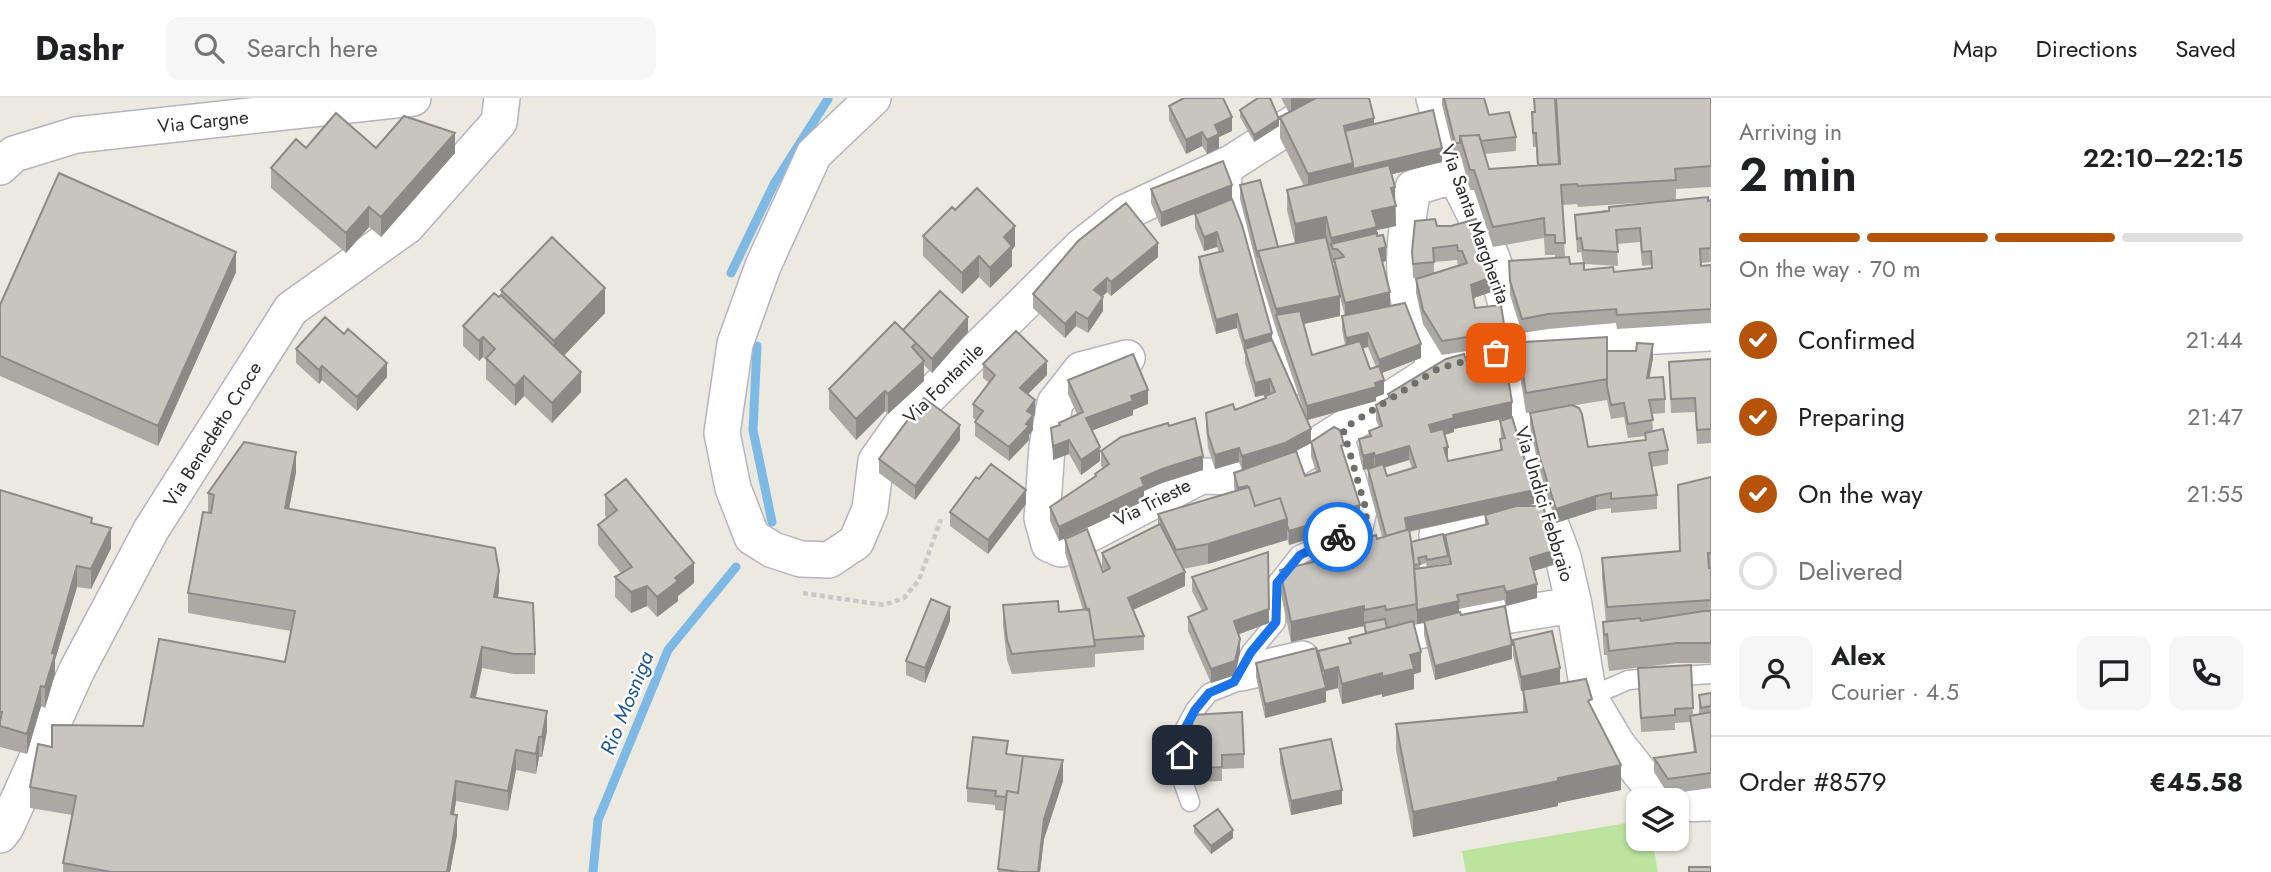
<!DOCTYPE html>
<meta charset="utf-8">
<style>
body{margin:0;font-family:Jost,sans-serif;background:#f6f6f6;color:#202124;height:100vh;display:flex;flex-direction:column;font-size:26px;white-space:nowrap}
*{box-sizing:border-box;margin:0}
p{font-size:23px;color:#757577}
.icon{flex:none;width:38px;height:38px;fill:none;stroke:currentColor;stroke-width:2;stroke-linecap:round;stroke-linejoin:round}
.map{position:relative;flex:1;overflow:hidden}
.panel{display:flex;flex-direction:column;background:#fff;width:560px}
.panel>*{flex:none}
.fabs{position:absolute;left:1626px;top:690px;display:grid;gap:14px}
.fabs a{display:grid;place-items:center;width:63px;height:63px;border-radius:14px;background:#fff;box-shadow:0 2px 5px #0004;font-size:35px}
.pin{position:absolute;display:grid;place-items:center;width:60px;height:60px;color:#fff;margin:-30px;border-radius:14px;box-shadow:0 4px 10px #0006}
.courier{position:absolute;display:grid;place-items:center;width:70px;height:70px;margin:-35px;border:5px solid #1a73e8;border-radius:50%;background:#fff;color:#222;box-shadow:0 2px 9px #0007}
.headline em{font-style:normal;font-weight:600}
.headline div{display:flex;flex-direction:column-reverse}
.headline{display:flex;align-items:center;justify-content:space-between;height:119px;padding:0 28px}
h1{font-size:46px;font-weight:600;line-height:52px}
.bar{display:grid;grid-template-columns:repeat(4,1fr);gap:10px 7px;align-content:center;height:84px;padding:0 28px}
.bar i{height:9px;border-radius:5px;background:#e0e0e0}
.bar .current{background:#b45309}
.bar p{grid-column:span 4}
.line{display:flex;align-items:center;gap:18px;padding:0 28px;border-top:2px solid #e0e0e0}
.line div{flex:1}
.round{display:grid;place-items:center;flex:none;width:74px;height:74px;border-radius:14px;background:#f6f6f6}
ol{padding:0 28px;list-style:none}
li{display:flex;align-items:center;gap:21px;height:77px}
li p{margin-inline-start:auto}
li .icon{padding:7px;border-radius:50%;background:#b45309;color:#fff;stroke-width:4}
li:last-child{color:#757577}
li i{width:38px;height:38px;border:4px solid #e0e0e0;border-radius:50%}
header{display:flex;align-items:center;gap:42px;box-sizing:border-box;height:98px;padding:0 35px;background:#fff;border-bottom:2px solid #e0e0e0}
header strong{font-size:33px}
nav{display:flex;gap:38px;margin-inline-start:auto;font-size:24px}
.search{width:490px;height:63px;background:#f6f6f6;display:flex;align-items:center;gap:18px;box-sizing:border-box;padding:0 24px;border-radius:14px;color:#757577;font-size:26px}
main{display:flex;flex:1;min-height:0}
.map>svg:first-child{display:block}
</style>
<header>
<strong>Dashr</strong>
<div class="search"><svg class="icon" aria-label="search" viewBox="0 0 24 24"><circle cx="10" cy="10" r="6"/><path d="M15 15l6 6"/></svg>Search here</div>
<nav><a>Map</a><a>Directions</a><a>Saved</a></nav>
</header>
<main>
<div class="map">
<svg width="1711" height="774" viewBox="0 0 1711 774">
<rect width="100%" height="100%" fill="#ece9e0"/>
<path fill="#bce49e" d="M1638,723V740H1652L1658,774H1466L1462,753Z"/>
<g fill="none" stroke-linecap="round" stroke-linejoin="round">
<path stroke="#7db9e4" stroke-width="9" d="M731,175L774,86L828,1
M757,248L753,332L772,424
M593,774L598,722L668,552L736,469"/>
<defs>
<path id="lane" d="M1233,64L1232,87L1247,146L1291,290
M1589,599L1628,582L1711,576
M1190,704L1181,678L1182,636L1195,612L1209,595L1234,585L1251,554L1276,524L1277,485L1299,457L1364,428L1367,415L1343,332"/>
<path id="street" d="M873,0L814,56L763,168L735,246L722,335L733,390L752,439L773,452L801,461L829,462L856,444L870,411L876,363L905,322L1081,149L1124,115L1233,64L1294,25L1340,0
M1434,0L1455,77L1478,123L1497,174L1512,227L1516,252L1512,274L1519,321L1533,379L1563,459L1574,507L1589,599L1617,646L1660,700L1665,702
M0,69L14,56L76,37L413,0
M1127,260L1081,272L1055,305L1047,349L1042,420L1049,446L1061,451L1201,378L1241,379L1289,365L1439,270L1477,259L1516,252L1532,245L1711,235
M1439,270C1431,256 1422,242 1416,226C1398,182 1405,136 1413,90L1455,77
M1437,437L1531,413
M1387,540L1445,527L1574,507
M1241,575L1302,561
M1676,706L1711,705
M0,737L6,729L77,572L151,432L291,211L407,128L499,24L502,0"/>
</defs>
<use href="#lane" stroke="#b3b4be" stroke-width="21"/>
<use href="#street" stroke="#b3b4be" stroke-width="38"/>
<path stroke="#c8c8c8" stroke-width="4.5" stroke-dasharray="5 3.5" stroke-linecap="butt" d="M803,495L884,507L904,500L919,482L941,421"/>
<use href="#lane" stroke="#fff" stroke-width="18"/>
<use href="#street" stroke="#fff" stroke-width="35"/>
</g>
<path fill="#aca9a4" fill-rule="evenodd" d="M1281,0H1369L1374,26L1442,64L1392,76L1395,104L1396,128L1377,132V138L1386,163L1382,164L1390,208L1421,260L1382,275L1384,296L1376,299V303L1308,322L1311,344L1344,358L1360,421L1309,437V441L1289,447L1287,441L1208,466L1183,471L1185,488L1133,512L1144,538V552L1095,556V569L1012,576L1007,562L1003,527V507L1059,514L1083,512L1065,455V441L1103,474H1105L1102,469V455L1158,427V416L1235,393L1234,389V375L1242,372L1239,364L1215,371L1208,350L1206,329V315L1235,312L1265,301V298L1271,296L1255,299L1245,265V257L1237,230L1216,236L1199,174V159L1219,154L1217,149L1204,153L1195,130V116L1161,129L1151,105V91L1232,101L1272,243L1305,316L1276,231L1258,173L1240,101V87L1278,149L1295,146L1287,112V92L1304,88L1280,40V19L1289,15ZM1326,139L1333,165H1334V174L1314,142ZM1340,199L1345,218H1342V232L1345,247L1312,257L1304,226L1340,218ZM1368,249L1376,269L1370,271L1362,250ZM1311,345V358L1316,374L1305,378L1294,354Z
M1442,0H1484L1489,17L1516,39V53L1485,56L1489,71L1537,67L1536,49H1533L1532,28V14H1534V0H1711V89L1676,91V102H1711V164L1701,165V168L1711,167V225L1617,231L1616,225L1548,231L1522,235L1510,197L1509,163L1555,160V157H1545L1544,140L1493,149L1474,92H1470L1461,59H1455L1442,7ZM1664,103L1575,117L1577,155L1581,154L1583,165L1570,166L1565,159L1562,107L1577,106L1578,109ZM1640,144L1642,168L1651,167V170L1614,174L1584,172V166L1618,168L1617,146Z
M1169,8L1232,33L1219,39V50L1207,56L1202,48L1186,56L1169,22Z
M1240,12L1279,28L1254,44L1240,19Z
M306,50H376L455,55L381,139L369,129L346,155L271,90V70Z
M955,112L1015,148L1012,152V168L990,190L979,179L962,196L923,158V138Z
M1437,128H1451L1497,192L1473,200L1475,210L1505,233V247L1442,257L1423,226L1416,195V181L1420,180H1413L1412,154ZM1457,162L1458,167L1434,175V164Z
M1158,159L1111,198L1107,194L1102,199L1103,213L1088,235L1076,228L1065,240L1033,210V196Z
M236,174L158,348L0,278V207Z
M501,192L605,215L564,257L581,294L552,325L524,298L515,308L486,281V262L483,259L479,263L463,248V228L501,197Z
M903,232L968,234L932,275L924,267V283L888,316L885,313L856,342L829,311V291Z
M296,251L387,279L357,313L322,282L319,286L296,265Z
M1519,251L1607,253L1653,260L1649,280L1665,301V315L1652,316L1653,334L1668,352V366L1652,369L1657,397V411L1611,415V410L1596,412L1556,425L1539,371L1530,329V315L1588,349L1645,342V338L1628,340L1624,319L1611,321L1607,302L1526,315L1519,271Z
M1711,261V345L1697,346L1695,314L1671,315L1669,264Z
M983,266L1047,277L1028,296L1035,316L1033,319V332L1029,337V342L1009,363L975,338V324L976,322L973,320V306L989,285L983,280Z
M1471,275L1512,319L1454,331V334L1445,337L1448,363L1500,352V341H1501L1500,323L1534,406L1522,408L1556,466L1534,473L1537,500L1506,508L1504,502L1459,511V514L1461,517L1512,561L1435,582L1424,537V525L1414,527L1421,574L1414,576V591L1382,599V596L1342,606L1338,590L1326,593V604L1265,620L1256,579V565L1318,560V553L1349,545V540L1365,535L1364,528L1291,544L1280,492V472L1315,463L1313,457V436L1333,450L1382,439L1368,385V371L1374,369L1363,372L1359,356V341L1369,339V333L1379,329L1376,322V307L1388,300V296ZM1409,362L1412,370L1387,378L1384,370ZM1494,415L1485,417V427L1445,437V443L1411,444L1409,434ZM1426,465L1427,469L1448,465V466L1420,470V467Z
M1068,282L1148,306L1133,312V317L1092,332L1100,363L1081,377L1069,356L1053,362L1051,330L1059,327V325L1077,316L1068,296Z
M1169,328L1203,372L1162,385L1144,393V403L1059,443L1050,423V409L1095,379V376L1103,370L1101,368V353Z
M960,342L915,402L879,375V361Z
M296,374L289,411L499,493L498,499L535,556V576H514L482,570L476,600L547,633L542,659H539L536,676L516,672L508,713L456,703L454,716L457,737L450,774H63V765L72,717L30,710V689L52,649L143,628L285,564L291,533L188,515V495L208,415V395Z
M1711,379V565H1677L1609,573L1607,557H1604L1603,544V524H1606L1602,480V460L1680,453L1678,387Z
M0,392L92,425L111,450L91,491L77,489L55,562V576L45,610L41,608L27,656L0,649Z
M605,397L694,485L678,498V503L657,519L647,508L631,515L615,499V479L621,475L598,447V427L607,420L605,417Z
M1026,406L988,456L950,428V414Z
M1192,479L1269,525L1239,536L1240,555L1235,577L1211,585L1188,533V519L1202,513L1192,493Z
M950,523L925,585L906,577V563Z
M1513,542L1560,585L1547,587L1592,610L1621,692L1558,705V708L1413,739L1396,652V626L1523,615V593H1521L1513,557Z
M1691,567L1693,617L1699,616V597L1711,595V690L1668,696L1654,674V660L1694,655L1690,624L1675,625V632L1641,634L1638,570Z
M1192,617L1244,656V670L1222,671V683L1195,684Z
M1280,651L1342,706L1291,717L1280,665Z
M1008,656L1063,683L1044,741L1040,774H998L1004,713L995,712V707L967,704V690Z
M1194,728L1233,740L1211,756L1194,735Z"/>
<path fill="#8c8a86" d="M1291,0H1329L1291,19Z
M1232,19V33L1219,39V50L1207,56V42L1215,27Z
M1374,20V41L1347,47L1344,28Z
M1279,21V28L1254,44V37Z
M1202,34V48L1186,56V42Z
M455,35V55L381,139V119Z
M1442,50V64L1308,97V76L1353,65Z
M1232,87V101L1161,129V115Z
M1395,89L1396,128L1377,132V149L1331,146V160V140L1372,113L1391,90Z
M369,109V129L346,155V135Z
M1326,119V139L1295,146V126Z
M1015,128V148L1012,152V168L990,190V170L1004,139Z
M1217,134V149L1204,153V139Z
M1158,145V159L1111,198V184Z
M1386,149V163L1379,165V151Z
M236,154V174L158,348V328Z
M979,158V179L962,196V175Z
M1497,177V192L1471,201V187Z
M1107,180V194L1094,206V192Z
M605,190V215L554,268V243Z
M1390,194V209L1345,219V205Z
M1340,198V218L1280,231L1276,217V231V211Z
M1103,199V213L1088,235V221Z
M1076,214V228L1065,240V226Z
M1237,216V230L1216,236V222Z
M968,219V234L932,275V261Z
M1272,235V249L1245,251L1244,257V243Z
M1368,235V249L1346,254V240Z
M483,239V259L479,263V243Z
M1421,246V260L1379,276V262Z
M1653,246V260L1647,294V280Z
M924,263V283L888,316V296Z
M1047,263V277L1020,304V290Z
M387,265V279L357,313V299Z
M322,268V282L319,286V272Z
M581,274V294L552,325V305Z
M524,278V298L515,308V288Z
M1270,281V295L1255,299V285Z
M1384,282V296L1376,299V303L1307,322V308Z
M1148,292V306L1133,312V317L1086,335V320L1131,298Z
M885,293V313L856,342V321Z
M1035,302V316L1033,319V332L1029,337V342L1009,363V349L1027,313Z
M1512,304V319L1454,331V334L1429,341V327L1453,317Z
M960,327V342L915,402V388Z
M1311,331V345L1285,359L1242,372V358Z
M1069,342V356L1053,362V348Z
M1409,348V362L1375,372V358Z
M1100,349V363L1081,377V362Z
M1448,349V363L1444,350Z
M1239,350V364L1215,371V357Z
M296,354V374L285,431V410Z
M1374,355V369L1363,372V358Z
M1203,358V372L1162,385L1144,393V403L1059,443V429L1141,380L1162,371Z
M1026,392V406L988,456V442Z
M1534,392V406L1405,434V420Z
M1596,398V412L1556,425V411Z
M1360,407V421L1309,437V441L1289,447V433L1308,424Z
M1287,421V442L1208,466V446Z
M111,430V450L91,491V471Z
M1556,452V466L1530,474V460Z
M1328,456V476L1319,478V458Z
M694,465V485L678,498V503L657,519V499L675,480Z
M77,468V489L55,562V576L45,610V589L52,555Z
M499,473V493L494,519V499Z
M1185,474V488L1128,514V500Z
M1537,486V500L1506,508V494Z
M647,488V508L631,515V494Z
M1459,503V517L1417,526V512Z
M1364,508V528L1291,544V524Z
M950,509V523L925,585V570Z
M1269,511V525L1234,538V523Z
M1240,541V555L1235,577L1211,585V571Z
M1512,547V561L1435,582V568Z
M482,549V570L471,619V599Z
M1421,554V574L1414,576V591L1382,599V579L1410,557Z
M1338,569V590L1326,593V604L1265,620V606L1324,591V573Z
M1560,570V585L1521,593V579Z
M1382,575V596L1342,606V586Z
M41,588V608L27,656V636Z
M547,613V633L542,659V639Z
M539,639V659L536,676V656Z
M516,652V672L508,713V693Z
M1063,662V683L1044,741L1040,774H1038L1044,721Z
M1621,667V692L1558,705V708L1413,739V714L1558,680Z
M456,683V703L451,736V716Z
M1342,692V706L1291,717V703Z
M457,717V737L450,774H447Z
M1233,732V740L1211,756V748Z"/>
<path fill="#c8c5bf" stroke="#8c8a86" stroke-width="2" d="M1184,0H1223L1232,19L1215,27L1219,36L1207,42L1202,34L1186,42L1169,8Z
M1258,0H1270L1279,21L1254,37L1240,12Z
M1316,0H1369L1374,20L1344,28L1353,65L1308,76L1280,19Z
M1444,0H1484L1489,17L1509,14L1516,39L1481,43L1479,37L1460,38V45H1455Z
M1534,0H1555L1559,66L1538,67L1536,35H1533L1532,14H1535Z
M1556,0H1711V68L1675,71L1676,82L1578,88L1577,86L1561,87L1565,145H1555V137H1545L1544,120L1493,129L1474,72H1470L1460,38L1479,37L1489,71L1560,66Z
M1433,12L1442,50L1353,71V65L1345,33Z
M336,15L376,50L404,18L455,35L381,119L369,109L346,135L271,70L296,41L306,50Z
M1223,63L1232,87L1161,115L1151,91Z
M1389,67L1395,89L1391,90L1396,108L1372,113L1377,129L1331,140L1326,119L1295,126L1287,92Z
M59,75L236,154L158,328L0,258V207Z
M1260,82L1278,149L1258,153V159L1240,87Z
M977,90L1015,128L1004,139L1012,148L990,170L979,158L962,175L923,138L952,109L955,112Z
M1708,99V103L1711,102V150L1700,151L1701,168L1711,167V211L1617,217L1616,211L1548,216L1522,221L1510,183L1509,163L1569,159L1570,166L1584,165V172L1613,169L1614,174L1652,170L1651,153L1642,154L1640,130L1616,132L1618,154L1583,152L1581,140L1577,141L1575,117L1609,113V109Z
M1232,101L1242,127L1272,235L1244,243L1237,216L1216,222L1199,159L1223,153L1217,134L1204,139L1195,116Z
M1126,105L1158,145L1111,184L1107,180L1094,192L1103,199L1088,221L1076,214L1065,226L1033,196L1078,143Z
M1435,121L1437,128H1451L1476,121L1497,177L1471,187L1475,210L1501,207L1505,233L1442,243L1423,212L1416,181L1467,165L1462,153H1458L1457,147L1433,150L1434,164L1413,166L1412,154L1415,123Z
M1377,135V138L1383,137L1386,149L1379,151L1390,194L1345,205L1334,161L1344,159L1343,157L1337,151H1333L1331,146Z
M552,139L605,190L554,243L501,192Z
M1326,139L1340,198L1276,211L1258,153Z
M940,193L968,219L932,261L903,232Z
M494,195L499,199L501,197L581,274L552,305L524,278L515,288L486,260L495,251L483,239L479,243L463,228Z
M1405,205L1421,246L1379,262L1368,235L1346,240L1342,218Z
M1300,213L1312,257L1360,243L1370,271L1379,268L1384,282L1375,285L1376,289L1307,308L1276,217Z
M325,219L344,236L348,231L387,265L357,299L322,268L319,272L296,251Z
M895,224L916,245L912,249L924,263L888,296L885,293L856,321L829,291Z
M1016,233L1047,263L1020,290L1035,302L1027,313L1033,317L1026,326L1029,328L1009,349L975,324L983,313L973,306L995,277L983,266Z
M1607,239V281L1526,295L1519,251L1522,244Z
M1272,242L1311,331L1285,345L1242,358L1239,350L1215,357L1208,336L1206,315L1233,306L1235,312L1266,300L1265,298L1275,294L1270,281L1255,285L1245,251Z
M1637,245L1653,246L1647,280L1663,279L1665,301L1649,302L1653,322L1628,326L1624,305L1611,307L1607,288V253H1636Z
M1133,256L1148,292L1131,298L1133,303L1086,320L1100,349L1081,362L1069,342L1053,348L1051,330L1060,327L1059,325L1083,314L1068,282Z
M1464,256L1471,275L1498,269L1500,262L1505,261L1512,304L1453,317L1454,320L1429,327L1431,334L1443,331L1448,349L1444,350L1448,363L1502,352L1500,341L1505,340L1500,323L1512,319L1534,392L1405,420L1407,432L1386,438L1368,371L1383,366L1387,378L1416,369L1409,348L1375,358L1374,355L1363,358L1359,341L1371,338L1369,333L1382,328L1376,307L1390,299L1388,296L1446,261Z
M1711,261V331L1697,332L1695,300L1671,301L1669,264Z
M924,300L960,327L915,388L879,361Z
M1572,307L1579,310L1582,316L1588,349L1646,342L1645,335L1663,331L1668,352L1649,355L1657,397L1611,401V395L1596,398L1556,411L1539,357L1530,315Z
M1195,320L1203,358L1162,371L1141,380L1144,388L1059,429L1050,409L1096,378L1095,376L1109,366L1101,353L1121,339L1168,325L1169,328Z
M1334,329L1340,332L1344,347L1341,348L1360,407L1308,424L1309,427L1289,433L1287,427V421L1280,400L1255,408L1249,389H1247V388L1238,390L1234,375L1296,353L1305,378L1320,373L1311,344Z
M244,344L296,354L285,410L495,450L499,473L494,499L533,505L535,556H514L482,549L471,599L547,613L542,639H539L536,656L516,652L508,693L456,683L451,716L457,717L447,774H111L63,765L76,698L30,689L38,646L52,649V627L143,628L159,541L285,564L295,513L188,495L203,414L211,415L214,397L208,395Z
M991,366L1026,392L988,442L950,414L976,379L979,381Z
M1711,379V455H1708L1709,470H1711V502L1607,509L1602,460L1680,453L1678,387Z
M626,381L694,465L675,480L678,483L657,499L647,488L631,494L615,479L632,469L598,427L617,412L605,397Z
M1249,389L1255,408L1280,400L1287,421L1208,446L1176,452L1158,416Z
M0,392L92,420L91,425L111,430L91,471L77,468L52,555L55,556L45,589L41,588L27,636L0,628V623L2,614H0Z
M1516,408H1543L1556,452L1530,460L1537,486L1506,494L1504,488L1457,497L1459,503L1417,512L1414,471L1451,466L1445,437L1488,426L1485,417Z
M1160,426L1185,474L1128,500L1144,538L1094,542L1089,511L1087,512L1065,441L1087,431L1103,474L1110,470L1102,455Z
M1409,431L1413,455L1417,506L1386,512L1385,508L1364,512V508L1291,524L1280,472L1329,460L1328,456L1319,458L1313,436L1328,432L1333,450L1376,437L1377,441Z
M1443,436L1448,458L1427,462L1426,458L1418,460L1420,466L1414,467L1411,444Z
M1268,454L1269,511L1234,523L1240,541L1235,563L1211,571L1188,519L1207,511L1192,479Z
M931,501L950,509L925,570L906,563Z
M1058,503L1059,514L1089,511L1095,548L1012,556L1007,542L1003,507Z
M1505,508L1512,547L1435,568L1424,523L1460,514L1461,517Z
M1704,513H1711V545H1677L1609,553L1607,536L1604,537L1603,524L1640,520L1641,523Z
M1385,521L1387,530L1366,535L1364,525Z
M1413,523L1421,554L1410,557L1414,571L1382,579V575L1342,586L1338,569L1324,573L1318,553L1351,545L1349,540Z
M1552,533L1560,570L1521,579L1513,542Z
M1316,550L1326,590L1265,606L1256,565Z
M1691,567L1693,610L1675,611V617L1641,620L1638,570Z
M1586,581L1592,601L1588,603L1621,667L1558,680V683L1413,714L1396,626L1527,614L1523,592Z
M1711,595V608L1701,610L1699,597Z
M1242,614L1244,656L1222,657V669L1195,670L1192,617Z
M1711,614V675L1668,681L1654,660L1696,654L1690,618Z
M973,639L1008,643L1006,656L1023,658L1018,695L1007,693L1006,699L995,698L996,693L967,690Z
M1331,641L1342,692L1291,703L1280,651Z
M1023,658L1063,662L1044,721L1038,774H1019L998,771L1007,693L1018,695Z
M1218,711L1233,732L1211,748L1194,728Z
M1689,769H1711V774H1689Z"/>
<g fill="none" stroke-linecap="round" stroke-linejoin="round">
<path stroke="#6f6e6b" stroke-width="7" stroke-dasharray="0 12.6" d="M1338,439L1364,428L1367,415L1343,331L1439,270L1496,255"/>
<path stroke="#1a73e8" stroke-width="9" d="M1182,657V636L1195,612L1209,595L1234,584L1251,554L1276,524L1277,485L1300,457L1338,439"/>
</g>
<g text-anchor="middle" stroke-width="5" stroke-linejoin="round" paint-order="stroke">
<g font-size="19" fill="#2c2c2c" stroke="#fff">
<text transform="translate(203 23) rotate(-6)" y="7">Via Cargne</text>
<text transform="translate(1476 126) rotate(70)" y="7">Via Santa Margherita</text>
<text transform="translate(943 285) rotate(-45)" y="7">Via Fontanile</text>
<text transform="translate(212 336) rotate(-58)" y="7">Via Benedetto Croce</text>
<text transform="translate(1152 404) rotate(-27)" y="7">Via Trieste</text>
<text transform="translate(1545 406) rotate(73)" y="7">Via Undici Febbraio</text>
</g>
<g font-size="21" font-style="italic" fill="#1a5792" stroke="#fff">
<text transform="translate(627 605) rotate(-68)" y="7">Rio Mosniga</text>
</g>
</g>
</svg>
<div class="fabs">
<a><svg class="icon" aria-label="layers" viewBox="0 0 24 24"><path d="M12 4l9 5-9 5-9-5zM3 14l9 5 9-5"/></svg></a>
</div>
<div class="pin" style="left:1496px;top:255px;background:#ea580c"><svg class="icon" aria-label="bag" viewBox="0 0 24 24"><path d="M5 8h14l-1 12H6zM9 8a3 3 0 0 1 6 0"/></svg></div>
<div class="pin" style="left:1182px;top:657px;background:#1f2937"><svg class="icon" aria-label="home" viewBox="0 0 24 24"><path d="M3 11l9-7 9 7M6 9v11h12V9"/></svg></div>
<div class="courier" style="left:1338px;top:439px"><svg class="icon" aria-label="bike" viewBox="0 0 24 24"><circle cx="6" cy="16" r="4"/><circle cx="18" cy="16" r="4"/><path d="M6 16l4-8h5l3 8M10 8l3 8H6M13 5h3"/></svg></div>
</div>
<section class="panel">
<div class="headline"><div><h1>2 min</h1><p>Arriving in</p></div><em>22:10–22:15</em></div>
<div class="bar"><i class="current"></i><i class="current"></i><i class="current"></i><i></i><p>On the way · 70 m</p></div>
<ol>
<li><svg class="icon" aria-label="check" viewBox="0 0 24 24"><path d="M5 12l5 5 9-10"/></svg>Confirmed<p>21:44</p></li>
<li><svg class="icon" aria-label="check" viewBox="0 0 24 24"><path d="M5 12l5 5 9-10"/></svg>Preparing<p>21:47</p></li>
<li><svg class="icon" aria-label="check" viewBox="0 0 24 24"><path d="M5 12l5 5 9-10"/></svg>On the way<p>21:55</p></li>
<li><i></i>Delivered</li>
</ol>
<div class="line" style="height:126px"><a class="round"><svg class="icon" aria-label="person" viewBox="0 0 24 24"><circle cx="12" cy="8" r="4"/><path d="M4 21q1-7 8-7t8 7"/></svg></a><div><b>Alex</b><p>Courier · 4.5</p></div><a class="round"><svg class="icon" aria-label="chat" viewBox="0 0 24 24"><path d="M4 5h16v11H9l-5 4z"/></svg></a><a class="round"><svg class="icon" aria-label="phone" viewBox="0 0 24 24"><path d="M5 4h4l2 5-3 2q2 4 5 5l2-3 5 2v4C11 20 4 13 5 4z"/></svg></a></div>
<div class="line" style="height:91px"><div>Order #8579</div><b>€45.58</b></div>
</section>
</main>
